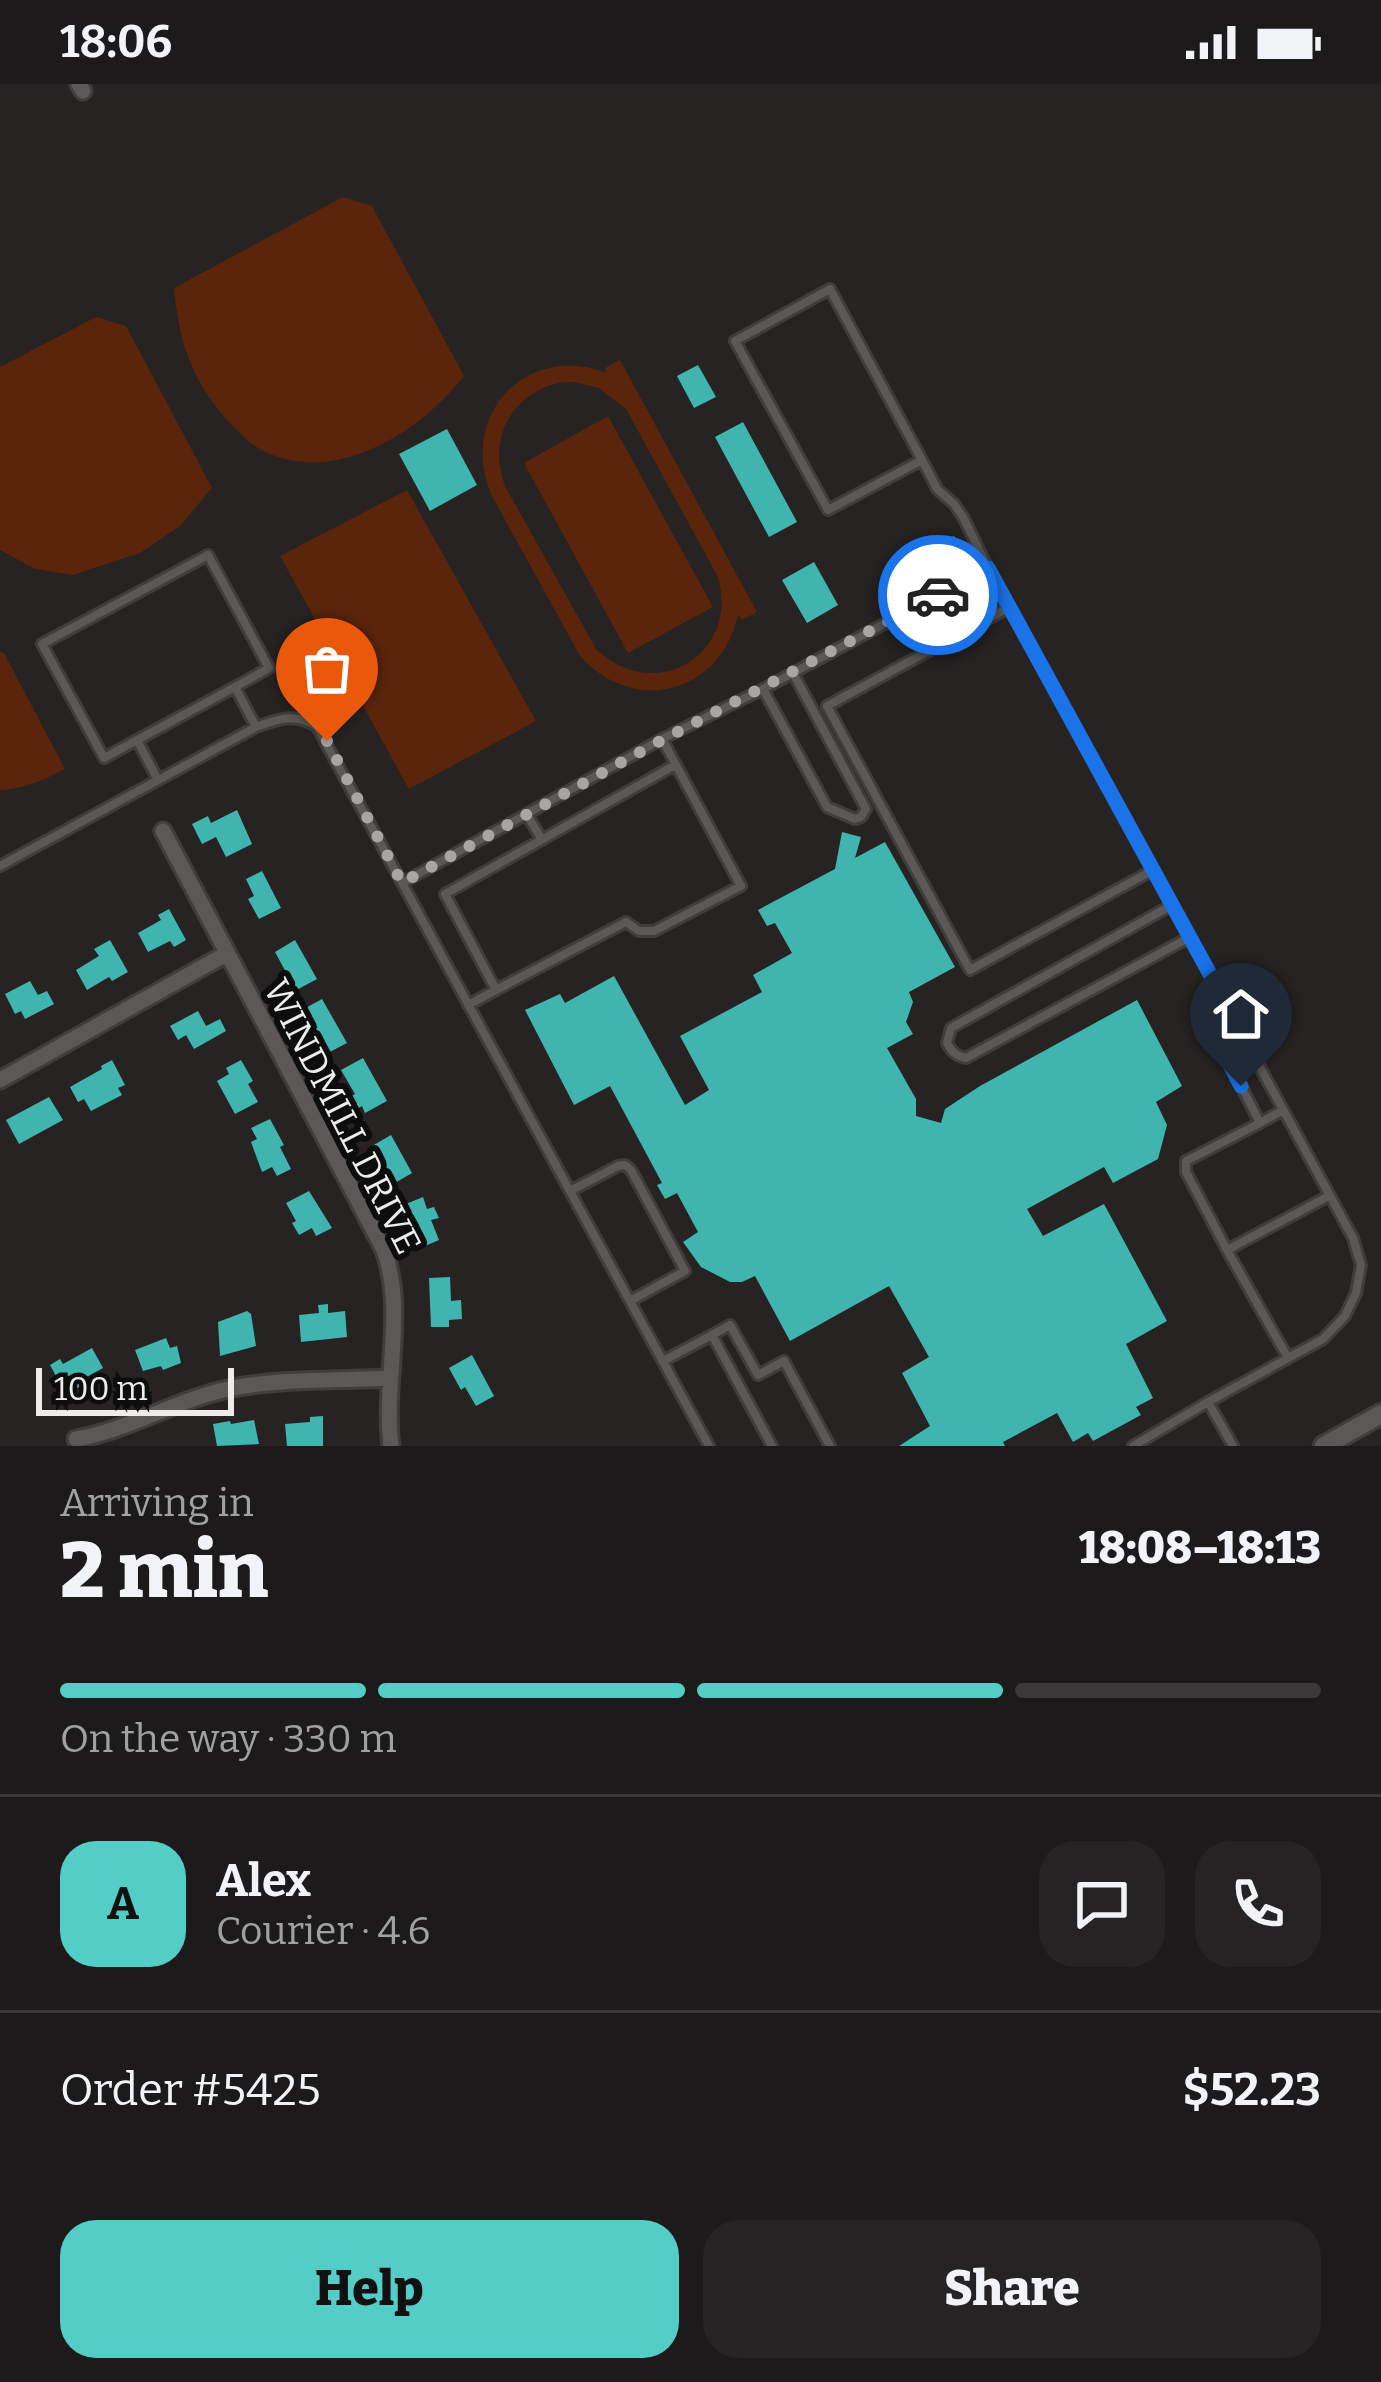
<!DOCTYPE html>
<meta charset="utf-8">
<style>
body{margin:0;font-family:Bitter,serif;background:#252323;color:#f1f3f6;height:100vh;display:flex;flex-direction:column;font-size:45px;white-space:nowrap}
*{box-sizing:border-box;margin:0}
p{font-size:39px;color:#a0a1a2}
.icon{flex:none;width:66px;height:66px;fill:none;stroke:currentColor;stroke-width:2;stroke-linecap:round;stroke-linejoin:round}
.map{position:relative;height:1362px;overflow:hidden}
.details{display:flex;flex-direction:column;background:#1c1a1a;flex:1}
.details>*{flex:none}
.scale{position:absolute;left:36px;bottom:30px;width:198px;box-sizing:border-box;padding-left:12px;border:6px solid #eeeceb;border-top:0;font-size:33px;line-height:42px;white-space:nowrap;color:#eeeceb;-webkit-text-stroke:9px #0e0d0d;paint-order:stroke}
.pin{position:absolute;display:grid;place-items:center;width:102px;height:102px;color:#fff;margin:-123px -51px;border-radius:50% 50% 50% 0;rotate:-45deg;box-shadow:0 0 12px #0007}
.pin .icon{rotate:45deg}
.courier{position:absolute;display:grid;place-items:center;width:120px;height:120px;margin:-60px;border:9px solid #1a73e8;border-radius:50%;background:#fff;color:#222;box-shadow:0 3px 15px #0007}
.overview em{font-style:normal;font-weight:800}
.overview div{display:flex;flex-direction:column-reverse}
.overview{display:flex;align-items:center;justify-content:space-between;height:204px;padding:0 60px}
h1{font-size:78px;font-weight:800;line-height:90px}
.bar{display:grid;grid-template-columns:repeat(4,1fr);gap:18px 12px;align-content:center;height:144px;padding:0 60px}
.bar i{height:15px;border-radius:9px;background:#3a3839}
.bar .active{background:#54cdc7}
.bar p{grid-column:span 4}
.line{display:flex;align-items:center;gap:30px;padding:0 60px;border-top:3px solid #3a3839}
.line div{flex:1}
.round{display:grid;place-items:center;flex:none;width:126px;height:126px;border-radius:36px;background:#252323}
.button{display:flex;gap:24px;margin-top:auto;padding:24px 60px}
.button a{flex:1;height:138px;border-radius:36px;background:#54cdc7;color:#111;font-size:48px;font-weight:800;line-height:138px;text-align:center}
.button a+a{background:#252323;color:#f1f3f6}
.status{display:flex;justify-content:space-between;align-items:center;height:84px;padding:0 60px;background:#1c1a1a;direction:ltr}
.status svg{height:33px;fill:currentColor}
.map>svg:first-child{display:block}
</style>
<div class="status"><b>18:06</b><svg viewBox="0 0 49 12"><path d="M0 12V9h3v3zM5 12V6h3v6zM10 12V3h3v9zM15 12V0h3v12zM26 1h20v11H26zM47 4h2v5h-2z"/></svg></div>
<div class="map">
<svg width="1381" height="1362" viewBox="0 0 1381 1362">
<rect width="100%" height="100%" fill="#262322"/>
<path fill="#5b250c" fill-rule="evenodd" d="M343,113L372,122L464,292C419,349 336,402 263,367C253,362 243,352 235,344C194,303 179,261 174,204Z
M96,233L126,242L212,404L180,442L140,469L73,491L35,485L0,466V283Z
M620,276L757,528L742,536L738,531C721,610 633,632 580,572L492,412C457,333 525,258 607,289L605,284ZM562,298H575L599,304L626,325L718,493C740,572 654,621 596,565L505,402C487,353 512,309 562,298Z
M608,332L713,523L628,569L524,379Z
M407,406L536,637L409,705L280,472Z
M0,568L4,569L65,685C44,696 24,705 0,706Z"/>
<path fill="#40b5af" d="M698,281L716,313L694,324L677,292Z
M743,338L797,438L769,453L715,353Z
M447,345L477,401L430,427L399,370Z
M954,452L970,480L916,509L900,482Z
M814,478L838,521L807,539L782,496Z
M237,726L252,760L226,773L216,753L202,760L192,740L208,732L211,739Z
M842,748L861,753L855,774L885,758L955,883L909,908L913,918L906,938L913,950L887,964L916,1015V1032L941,1039L945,1025L980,1002L1137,916L1182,1002L1156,1018L1167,1041L1158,1075L1113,1099L1104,1083L1027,1125L1043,1152L1104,1120L1167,1237L1126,1260L1153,1314L1136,1323L1141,1331L1093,1357L1088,1349L1073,1358L1057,1329L1003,1358L1005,1362H899L930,1342L902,1289L929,1273L889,1202L790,1257L755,1192L742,1198H730L701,1183L683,1158L698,1148L677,1109L665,1115L657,1101L662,1099L610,1002L574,1021L525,926L560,910L565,919L614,892L685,1021L709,1006L680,952L762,908L753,891L792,869L775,839L767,842L758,826L835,785Z
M262,787L281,824L259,835L248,815L254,812L246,795Z
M169,825L186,856L174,863L170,857L148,868L138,849L161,836L158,831Z
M110,856L128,888L112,897L109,893L87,906L76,886L99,872L94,865Z
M295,856L317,895L291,909L282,892L287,890L275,868Z
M30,897L38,911L47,907L54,920L25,935L21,927L15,930L5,910Z
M322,915L347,959L326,970L302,926Z
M198,927L206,942L220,935L226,947L194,965L186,951L178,956L170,942Z
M363,974L387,1017L365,1029L362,1022L355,1026L348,1014L355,1010L341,986Z
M112,976L125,1001L118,1004L122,1011L91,1027L84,1015L78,1018L70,1003L102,985L101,982Z
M241,976L253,997L248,1000L258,1018L235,1030L217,997L229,990L226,984Z
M49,1013L63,1036L19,1060L6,1036Z
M270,1035L284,1061L280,1063L291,1085L277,1092L272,1083L262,1088L251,1058L257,1055L251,1044Z
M391,1051L412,1089L388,1103L379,1086L384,1083L372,1062Z
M309,1107L332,1144L316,1152L312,1144L299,1151L292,1139L296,1137L286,1119Z
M423,1113L427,1125L434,1123L439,1134L431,1136L439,1156L418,1165L401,1122Z
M450,1193L451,1217L461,1216L462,1235L449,1236V1243H431L429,1194Z
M328,1220V1229L345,1227L347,1253L301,1258L299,1231L319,1229L318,1221Z
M247,1227L251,1230L256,1262L220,1272L218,1238Z
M166,1254L170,1264L177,1262L181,1279L163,1286L161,1282L143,1287L135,1266Z
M92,1264L103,1284L81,1296L83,1301L66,1310L50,1281L60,1275L63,1280Z
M472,1271L494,1312L476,1322L465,1303L461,1306L449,1284Z
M323,1332V1362H287L285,1340L310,1338V1333Z
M254,1336L259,1360L217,1362L213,1340L230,1337L231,1340Z"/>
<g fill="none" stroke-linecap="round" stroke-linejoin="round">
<defs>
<path id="service" d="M922,376L828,426L735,257L830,205L930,391L937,405L954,420L963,433L988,484
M1010,523L827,622L970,886L1153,786
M235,603L104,674L42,560L208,471L269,584L235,603L256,643
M763,605L827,723L855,735L861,733L866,725L793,589
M662,655L741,802L654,847H639L626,838L496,906L445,810L675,681
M137,656L158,696
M527,731L541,754
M0,782L256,643C279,635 295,628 317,643L709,1362
M402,799L662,655L763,605L988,484L1353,1154L1361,1181L1356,1209L1345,1232L1323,1255L1208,1318L1233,1362
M1172,821L951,944L947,959C952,968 956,972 966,974L1190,853
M468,921L496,906
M1233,932L1224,951L1223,966L1260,1039L1186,1077V1088L1227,1166L1329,1112
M1260,1039L1283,1026
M570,1107L618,1082L625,1081L631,1086L685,1187L630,1217
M1227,1166L1288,1274
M712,1251L730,1241L758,1291L784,1277L830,1362
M663,1277L712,1251L772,1362
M1133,1362L1208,1318"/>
<path id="minor" d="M79,0L83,7
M163,747L384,1166C406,1228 383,1297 391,1362
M0,996L226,870
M76,1355C129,1346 176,1316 228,1305C280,1294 336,1297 389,1294"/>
<path id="tertiary" d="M1324,1362L1381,1330"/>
</defs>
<use href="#service" stroke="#403e3d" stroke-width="14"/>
<use href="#minor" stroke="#403e3d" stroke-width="21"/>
<use href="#tertiary" stroke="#403e3d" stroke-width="24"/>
<use href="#service" stroke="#5b5857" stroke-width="8"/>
<use href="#minor" stroke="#5b5857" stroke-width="15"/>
<use href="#tertiary" stroke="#5b5857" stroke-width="18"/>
</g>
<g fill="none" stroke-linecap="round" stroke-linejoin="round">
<path stroke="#a8a6a5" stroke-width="12" stroke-dasharray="0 21.6" d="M327,657L402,799L662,656L938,511"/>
<path stroke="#1a73e8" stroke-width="15" d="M938,511L988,484L1233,932C1217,964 1226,972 1241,1002"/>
</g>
<g text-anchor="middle" stroke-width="12" stroke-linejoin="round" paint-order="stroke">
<g font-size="36" fill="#eeeceb" stroke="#0e0d0d">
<text transform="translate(343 1032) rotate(63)" y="13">WINDMILL DRIVE</text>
</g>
</g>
</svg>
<div class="scale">100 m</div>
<div class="pin" style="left:327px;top:657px;background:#ea580c"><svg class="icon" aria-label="bag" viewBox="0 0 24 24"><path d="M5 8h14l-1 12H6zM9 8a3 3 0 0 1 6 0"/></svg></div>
<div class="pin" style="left:1241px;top:1002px;background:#1f2937"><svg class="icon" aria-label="home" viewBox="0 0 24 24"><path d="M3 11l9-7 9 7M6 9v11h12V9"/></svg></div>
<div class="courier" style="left:938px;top:511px"><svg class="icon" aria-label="car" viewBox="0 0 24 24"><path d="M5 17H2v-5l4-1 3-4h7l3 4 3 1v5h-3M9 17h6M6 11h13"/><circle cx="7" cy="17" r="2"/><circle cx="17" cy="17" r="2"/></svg></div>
</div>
<section class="details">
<div class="overview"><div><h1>2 min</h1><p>Arriving in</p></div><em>18:08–18:13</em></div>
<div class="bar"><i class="active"></i><i class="active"></i><i class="active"></i><i></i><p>On the way · 330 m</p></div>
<div class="line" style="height:216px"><b class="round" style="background:#54cdc7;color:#111">A</b><div><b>Alex</b><p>Courier · 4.6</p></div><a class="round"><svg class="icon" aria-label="chat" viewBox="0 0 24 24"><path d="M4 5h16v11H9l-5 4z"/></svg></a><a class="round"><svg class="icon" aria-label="phone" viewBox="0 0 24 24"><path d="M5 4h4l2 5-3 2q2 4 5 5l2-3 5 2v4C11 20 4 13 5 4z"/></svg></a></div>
<div class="line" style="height:156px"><div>Order #5425</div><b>$52.23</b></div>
<div class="button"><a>Help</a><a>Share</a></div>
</section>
